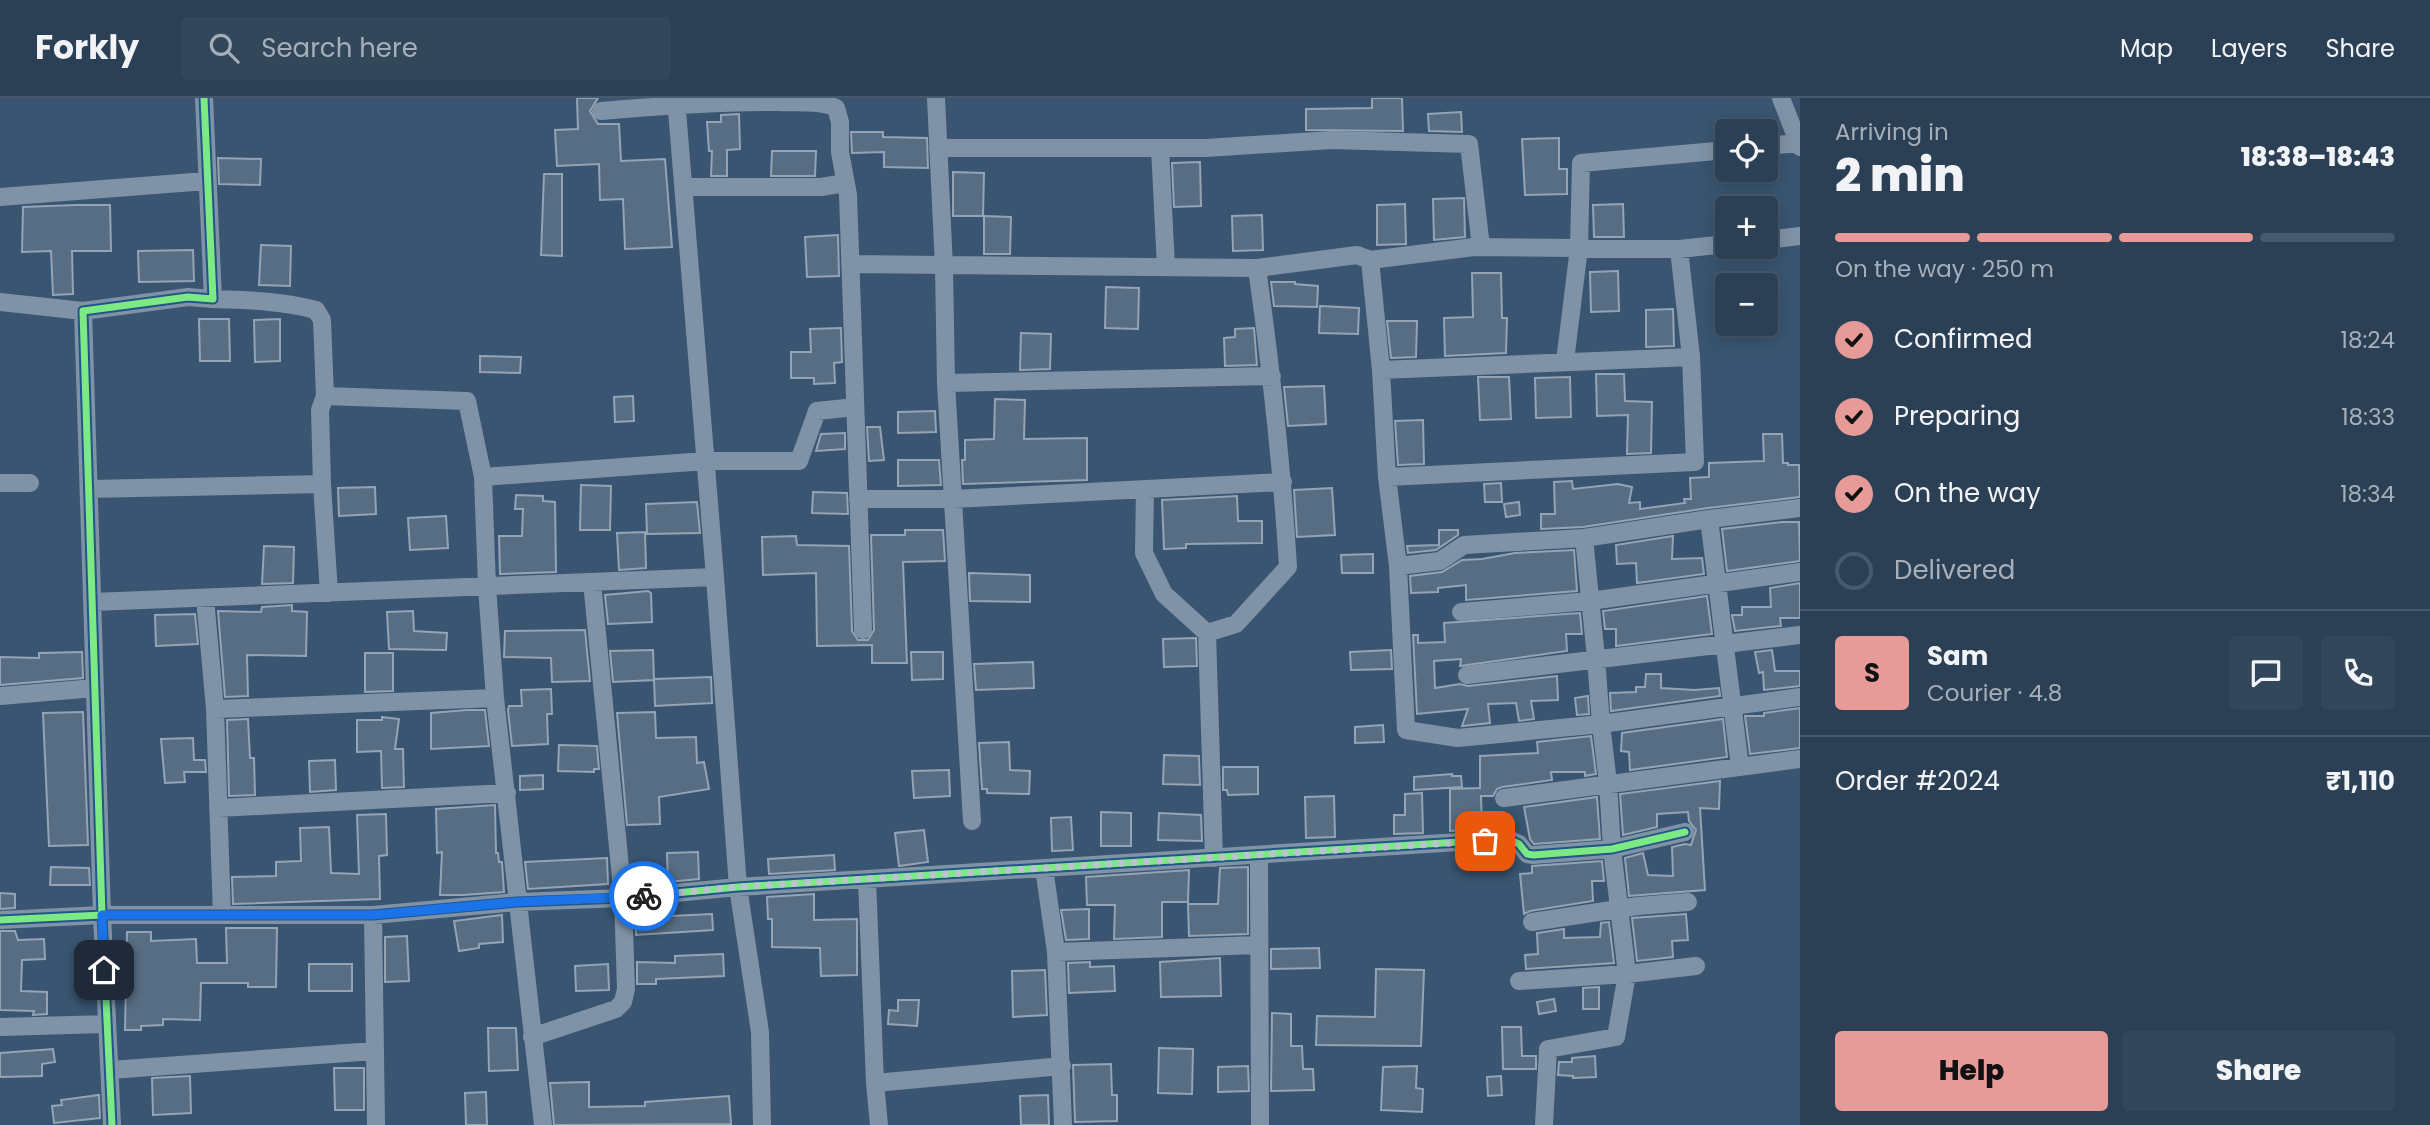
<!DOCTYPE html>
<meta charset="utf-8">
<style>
body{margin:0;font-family:Poppins,sans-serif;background:#33475b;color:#f1f3f6;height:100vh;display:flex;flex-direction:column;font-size:26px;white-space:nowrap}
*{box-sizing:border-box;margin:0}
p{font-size:23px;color:#a6afb9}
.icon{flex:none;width:38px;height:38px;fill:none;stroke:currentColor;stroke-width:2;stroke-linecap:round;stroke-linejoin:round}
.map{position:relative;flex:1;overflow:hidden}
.drawer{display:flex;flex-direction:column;background:#2b4055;width:630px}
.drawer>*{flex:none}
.controls{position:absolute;left:1715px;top:21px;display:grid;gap:14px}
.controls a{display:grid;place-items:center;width:63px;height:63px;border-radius:7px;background:#2b4055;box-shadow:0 4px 18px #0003,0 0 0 2px #47596c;font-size:35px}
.pin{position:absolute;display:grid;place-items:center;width:60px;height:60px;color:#fff;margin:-30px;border-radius:14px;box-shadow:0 4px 10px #0006}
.courier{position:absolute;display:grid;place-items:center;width:70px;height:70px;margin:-35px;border:5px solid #1a73e8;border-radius:50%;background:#fff;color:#222;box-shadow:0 2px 9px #0007}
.summary em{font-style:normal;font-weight:800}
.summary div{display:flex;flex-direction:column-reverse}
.summary{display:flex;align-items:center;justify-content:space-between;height:119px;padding:0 35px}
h1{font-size:46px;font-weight:800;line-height:52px}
.bar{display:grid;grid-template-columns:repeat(4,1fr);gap:10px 7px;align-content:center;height:84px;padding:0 35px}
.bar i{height:9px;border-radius:5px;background:#47596c}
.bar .current{background:#e69b98}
.bar p{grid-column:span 4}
.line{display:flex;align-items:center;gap:18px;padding:0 35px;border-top:2px solid #47596c}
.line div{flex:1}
.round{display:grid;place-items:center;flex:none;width:74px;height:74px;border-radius:7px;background:#33475b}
ol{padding:0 35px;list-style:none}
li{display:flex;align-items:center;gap:21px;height:77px}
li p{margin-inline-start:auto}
li .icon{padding:7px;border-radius:50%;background:#e69b98;color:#111;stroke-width:4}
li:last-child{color:#a6afb9}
li i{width:38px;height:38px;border:4px solid #47596c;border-radius:50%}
.primary-button{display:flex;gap:14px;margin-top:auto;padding:14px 35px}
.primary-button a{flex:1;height:80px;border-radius:7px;background:#e69b98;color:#111;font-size:28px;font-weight:800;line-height:80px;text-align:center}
.primary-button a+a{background:#33475b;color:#f1f3f6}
header{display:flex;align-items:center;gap:42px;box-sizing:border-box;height:98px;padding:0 35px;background:#2b4055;border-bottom:2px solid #47596c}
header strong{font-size:33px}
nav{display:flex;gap:38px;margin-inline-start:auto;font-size:24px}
.search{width:490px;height:63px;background:#33475b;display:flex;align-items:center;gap:18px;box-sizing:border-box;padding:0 24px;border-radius:7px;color:#a6afb9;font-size:26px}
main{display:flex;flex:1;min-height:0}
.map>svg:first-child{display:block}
</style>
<header>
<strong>Forkly</strong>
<div class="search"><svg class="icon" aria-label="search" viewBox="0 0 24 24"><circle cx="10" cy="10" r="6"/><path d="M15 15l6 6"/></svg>Search here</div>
<nav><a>Map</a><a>Layers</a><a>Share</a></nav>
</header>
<main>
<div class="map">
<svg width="1800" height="1027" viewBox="0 0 1800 1027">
<rect width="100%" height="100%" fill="#395571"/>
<path fill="#576d83" stroke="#94a4b5" stroke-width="2" d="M577,0H598L590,13L598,26H619L621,63L665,61L672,149L625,151L623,101L600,102L599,66L557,68L555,32L578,31Z
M1372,0H1402L1403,33L1306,32V11L1372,10Z
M1461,14L1462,34L1429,33L1428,16Z
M739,16L740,51L727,52V78H711L712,53H709L707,24H721V17Z
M851,34H883V39L927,40L928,70L884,69V54L852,55Z
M1559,40V71H1567V96L1525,97L1522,41Z
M772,53H816L815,78H771Z
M218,60L261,61L260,87L219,86Z
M1200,64L1201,108L1174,109L1172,65Z
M953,74L984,75L983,118H953Z
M544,76H562V158L541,157Z
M1464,100L1465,139L1434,142L1433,101Z
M1405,106L1406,146L1377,147V107Z
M1623,106L1624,139H1594L1593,107Z
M76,107H110L111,153H72L73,196L53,197L51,153L22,154L23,109Z
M1262,117L1263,152L1233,153L1232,118Z
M984,118L1011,119L1010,156H984Z
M838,137L839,178L807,179L805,139Z
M261,147L291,148L290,188L259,187Z
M193,152L194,183L139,184L138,153Z
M1618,173L1619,213L1591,214L1590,174Z
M1472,175H1501L1502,220H1507L1506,255L1445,258L1444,220L1473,219Z
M1271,184H1295V186L1318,188L1317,209L1274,208Z
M1106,189L1139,190L1138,231L1105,230Z
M1320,208L1359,210L1358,236L1319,235Z
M1673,211L1674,248L1646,249V212Z
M199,221H229L230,263H200Z
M280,221V263L255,264L254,222Z
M1387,223H1417L1416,259L1391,260Z
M841,230L842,264L834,265L835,285L814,286V280H791V254H811L810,231Z
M1254,230L1257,267L1225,268L1224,240L1235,239V231Z
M1021,235L1051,236L1050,271L1020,272Z
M480,258L521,259L520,275L480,274Z
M1596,276H1624L1625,303L1652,304L1651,355L1627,356L1628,317L1597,318Z
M1478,279H1509L1511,321L1480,322Z
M1570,279L1571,319L1536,320L1535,280Z
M1324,288L1326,326L1288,328L1284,289Z
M633,298L634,323L615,324L614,299Z
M995,301L1025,302L1024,341L1087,340V382L963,386L962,362H965V342L994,341Z
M935,313L936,334L898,335V314Z
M1423,322L1424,366L1398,367L1395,323Z
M867,329H880L884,362L869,363Z
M845,335V351L816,353L821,336Z
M1763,336H1782L1783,365H1788V367H1799L1800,399L1708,410L1583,429L1541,431V416H1555L1554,384L1572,383L1573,391L1618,386L1632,389L1629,405L1640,404V411L1685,405L1684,401H1691L1690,380L1709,379V365L1764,363Z
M898,362H939L941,387L898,388Z
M1501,385L1502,404H1485L1484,386Z
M581,387L611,388L610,432H580Z
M375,389L376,416L339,418L338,390Z
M1332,390L1335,437L1297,439L1294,392Z
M813,394L847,395L848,416L812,415Z
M516,397L543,398V403L555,404L556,474L500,476L499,438H522L523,411H515Z
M1237,398L1238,423H1262V445L1186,446V450L1164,451L1162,402Z
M697,404L700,435L647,436L646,406Z
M1519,404L1520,417L1506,419L1504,406Z
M446,418L448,450L410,452L408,420Z
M1782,424H1799L1800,463L1727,473L1722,431Z
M905,432H943L945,463L903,464L907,565H872V547L817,548L816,475L763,477L762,439L796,438L797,447L849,448L852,533L858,542H868L874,532L871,437H905Z
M1439,432H1458V437L1436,452L1408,455L1407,448L1439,447Z
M645,434L646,470L619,472L617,435Z
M1673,438L1672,461L1702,460L1704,476L1637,485L1636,465L1617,466L1616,447Z
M264,448L294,449L293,485L262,486Z
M1574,452L1577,493L1466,502V487L1438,490V494L1411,495L1410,478L1442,474L1462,462L1482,461L1515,455Z
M1373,456V475H1342L1341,457Z
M969,475L1030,477V504L970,503Z
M1800,485V520H1780L1781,528L1735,533L1732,517H1742V509H1771L1770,490Z
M648,493L651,495L652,524L608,526L605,497Z
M1707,498L1712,536L1616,548V531H1605L1603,513Z
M292,507V513L307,514L306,558L247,557L248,598L225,599L218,513L261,514L262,509Z
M413,513L414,533L447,535L446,552L389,551L387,514Z
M1580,515L1582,536H1566L1567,553L1460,568L1461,561L1434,563L1435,590L1460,586L1468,588L1557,578L1558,602L1531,603L1534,621L1519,623L1516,605L1488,606L1490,625L1462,628L1468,611L1417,616L1413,537H1418V545L1445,544L1444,525Z
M195,516L198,546L156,548L155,517Z
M585,532L590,583L552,584L551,560L504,559L505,533Z
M1196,540L1197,568L1164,569L1163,541Z
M653,552L654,582L613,584L610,553Z
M1391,552L1392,571L1351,572L1350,554Z
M1772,552L1775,573H1800V588L1764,592L1763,574L1759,575L1755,554Z
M82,554L83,580L0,587V559L39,560V555Z
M911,554H943V581L912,582Z
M365,555H393V593L365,594Z
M1033,564L1034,590L976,592L974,566Z
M1646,576H1661V590L1694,592L1719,590L1720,598L1611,613L1610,595L1636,594V589H1645Z
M711,579L712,605L655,608L654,581Z
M551,591L552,616H547L548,646L512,648L508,612L509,608H522L521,592Z
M1588,598L1589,616L1577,617L1575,600Z
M1800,610V650L1750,656L1745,618H1764V615Z
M467,612H485L489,648L431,651V615Z
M83,614L88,747L49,748L43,615Z
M655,614L656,640L696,639L697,665L704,664L709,691L659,699L660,726L627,727L617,615Z
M382,619L399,621L395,651H403L404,689L382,690L381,653L357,654V622H382Z
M248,621L250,660H254L255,697L229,698L227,622Z
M1723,621L1727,659L1630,672L1629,654L1621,653L1622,635Z
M1383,627L1384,644L1355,645V629Z
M1591,638L1596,676L1585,678V674H1551L1552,682L1502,689L1497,691L1493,698H1481L1482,731L1450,733V691L1480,690V658L1538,655L1537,644Z
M193,640L194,662H205L206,674H184L185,684L165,685L161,641Z
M1009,644L1010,672L1030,673L1029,696L987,695V691H982L979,645Z
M559,647L597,648L599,671H594V674L558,673Z
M1164,657L1199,658L1200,687L1163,686Z
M335,662L336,692L310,694L309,663Z
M1223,669H1258V696L1228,697L1227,692H1223Z
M949,672L950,698L914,700L912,673Z
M1452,676V678H1461L1462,689L1414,692V679Z
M543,677V691L520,692V678Z
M1720,683L1719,711L1700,710L1705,792L1629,798L1625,760L1643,755L1648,777L1673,778L1672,749L1685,746L1691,747L1696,732L1689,723L1688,714L1657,716V729L1623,737L1620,696Z
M1422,695L1423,735L1394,736V717H1405V696Z
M1334,698L1335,739L1306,740L1305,699Z
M1597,699L1600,741L1534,746L1530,741L1524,709Z
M495,707L496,755H498L499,764H502L504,794L463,797H440L442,754L437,755L436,711Z
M1101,714L1131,715V748H1101Z
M1159,715L1201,717L1202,743L1158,742Z
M386,716L387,757L379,758L380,801L233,806L232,779L276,778V764L301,763L300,730L329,729L331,775L359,776L357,717Z
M1071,719L1073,752L1052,753L1051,720Z
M924,732L928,764L899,768L895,735Z
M698,754L699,781L668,784L667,755Z
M834,757L835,772L769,776L768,761Z
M607,760L608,786L528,791L525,764Z
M1602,763L1604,783H1592L1593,803L1530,813L1524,816L1520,776L1532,775V768Z
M51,769L89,770L90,787H50Z
M1248,769V836L1189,838L1188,806H1218L1220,770Z
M1189,772L1188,804H1162V839L1114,841L1115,807H1087L1086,779Z
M0,795L15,796V810L0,811Z
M814,796V822L857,821V877L821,878L820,850L772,849V821H768L767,799Z
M1089,811V841L1066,842L1061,812Z
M671,812V818L712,816L713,832L636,837L635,813Z
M1686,816L1688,842L1672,843L1673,859L1637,863L1632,820Z
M502,817L503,844L479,846V850L459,853L454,823Z
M1609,824L1614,865L1526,871L1525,857L1538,856L1537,835L1564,831V840L1600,839L1601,825Z
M226,830H277L276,889H248V885H201L200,922L163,921V927L141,928V932H125L127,834H151V843L196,841L197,865H227Z
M0,833H15L18,842L44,841L45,861L22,862L21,893L47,894V916L33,917L34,913L0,912Z
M407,838L409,883L385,884V839Z
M1319,850L1320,870L1271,871V851Z
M723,856L724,878L656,881V886H637V864L675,865V858Z
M1220,860L1221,898L1161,899L1160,864Z
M1090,864V869L1114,868L1115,893L1069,895L1068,865Z
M309,866H352V893H309Z
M608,866L609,892L576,893L575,868Z
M1376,871L1424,872L1421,948L1316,947L1317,918L1375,919Z
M1045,872L1047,917L1013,919L1012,873Z
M1599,889V911H1583V890Z
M1554,901L1556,913L1539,916L1537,904Z
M898,902H919L917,928L888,926L889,912L898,913Z
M1272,915L1291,916V948H1302L1303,971H1313L1314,992L1271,993Z
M1502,929H1521L1522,958H1536V971H1503Z
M488,930H516L518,972L489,973Z
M1159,950L1193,951L1192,996L1158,995Z
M53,951L55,964L42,966V978L0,979V955Z
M1595,958L1596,979L1573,980V978L1558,977L1559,964H1572V960Z
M1111,966L1112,997H1117V1023L1075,1024L1073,967Z
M1248,968L1249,993L1218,994V969Z
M1417,968L1416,990L1423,991L1422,1014L1381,1012L1383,969Z
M334,970H364V1012H335Z
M190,978L191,1015L153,1017L152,980Z
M1501,978L1502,997L1488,998L1487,979Z
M589,984V1009L645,1008V1004L729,998L731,1026L554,1027L550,985Z
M486,994L487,1027H466L465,995Z
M99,997L100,1020L54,1025L52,1008L62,1007L61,1002Z
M1048,997L1049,1027H1021L1020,998Z"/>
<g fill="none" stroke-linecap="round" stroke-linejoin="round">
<path stroke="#8093a6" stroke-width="18" d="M676,0L715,479L738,789L760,934L762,1027
M936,0L944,169L946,285L972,723
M1781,0L1800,49
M601,13C660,8 719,4 778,4C796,5 819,2 836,10L840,24V54L848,97L863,532
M1766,48L1798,45
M938,50H1206L1332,42L1469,46L1481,149
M1160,50L1166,169
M684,89H821L845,85
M0,99L206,83
M1766,142L1800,138
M1370,162L1381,272L1387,379L1398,468L1406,632L1458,640L1601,626L1800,599
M850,166L1257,170L1357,157L1370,162L1474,149L1679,151L1727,146
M213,201C248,202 282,203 316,212L322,222L325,298L320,312L322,386L329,495
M0,204L83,213
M1565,263L1579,150L1581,65L1727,52
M1381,272L1691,259
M946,285L1272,278
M325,298L467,303L483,379L487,488L495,600L543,1027
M483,379L706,363H799L817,313L855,309
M1387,379L1695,364L1691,259L1679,151
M0,385H30
M89,391L322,386
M1145,391L1144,455L1164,496L1207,535
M858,401H953L1283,384
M1709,421L1740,669
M1398,468L1440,463L1464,447L1584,440L1709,421L1800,410
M205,500L215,611L222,817
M93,504L715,479
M1461,514L1590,503L1800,474
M1467,577L1800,537
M0,598L95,590
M215,611L495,600
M1504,700L1800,661
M218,710L507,695
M1259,757L1260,1027
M1214,760L1207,535L1236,526L1288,469C1282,369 1271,270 1257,170
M1044,770L1056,854L1063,1027
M867,781L875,985
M373,817L376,1027
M0,822L102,817H373L517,804L623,800L738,789L1508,741L1519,746L1527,756L1533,757L1612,751L1685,734
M1532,824L1638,808L1688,804
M1056,854L1259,847
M1519,883L1627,876L1696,868
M0,929L107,926
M532,939L616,911L623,904L626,891L623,800L592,484
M110,972L374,953
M112,1027L102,817L83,213L188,199L213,201L204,0
M879,1027L875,985L1062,968
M1544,1027L1548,951L1616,939L1627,876L1612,751L1608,685L1601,626L1596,560L1584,440"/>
<defs>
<path id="cycleway" d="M0,822L102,817H373L517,804L623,800L738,789L1508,741L1519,746L1527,756L1533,757L1612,751L1685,734
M112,1027L102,817L83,213L188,199L213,201L204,0"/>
</defs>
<use href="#cycleway" stroke="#258" stroke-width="11"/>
<use href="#cycleway" stroke="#7ce984" stroke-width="7"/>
</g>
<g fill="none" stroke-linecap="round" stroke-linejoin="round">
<path stroke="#bac4cd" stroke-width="7" stroke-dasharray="0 12.6" d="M644,798L737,789L1485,743"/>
<path stroke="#1a73e8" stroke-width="9" d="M104,872L102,817H373L517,804L644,798"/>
</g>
</svg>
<div class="controls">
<a><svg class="icon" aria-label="locate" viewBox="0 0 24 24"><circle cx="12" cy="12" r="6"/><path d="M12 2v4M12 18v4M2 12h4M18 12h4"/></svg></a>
<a>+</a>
<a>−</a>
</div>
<div class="pin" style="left:1485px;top:743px;background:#ea580c"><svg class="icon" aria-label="bag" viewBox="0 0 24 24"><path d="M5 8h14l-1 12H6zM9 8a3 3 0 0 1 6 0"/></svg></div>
<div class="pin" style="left:104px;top:872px;background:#1f2937"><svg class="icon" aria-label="home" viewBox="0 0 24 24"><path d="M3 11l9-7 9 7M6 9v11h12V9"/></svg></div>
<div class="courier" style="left:644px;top:798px"><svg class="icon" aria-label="bike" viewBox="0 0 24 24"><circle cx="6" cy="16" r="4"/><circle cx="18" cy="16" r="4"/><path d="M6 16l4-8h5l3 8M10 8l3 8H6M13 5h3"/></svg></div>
</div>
<section class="drawer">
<div class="summary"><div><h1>2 min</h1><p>Arriving in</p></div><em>18:38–18:43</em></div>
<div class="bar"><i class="current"></i><i class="current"></i><i class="current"></i><i></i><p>On the way · 250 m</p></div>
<ol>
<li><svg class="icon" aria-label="check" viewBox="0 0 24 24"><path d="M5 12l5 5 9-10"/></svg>Confirmed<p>18:24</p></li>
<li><svg class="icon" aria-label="check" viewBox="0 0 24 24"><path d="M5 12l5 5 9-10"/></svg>Preparing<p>18:33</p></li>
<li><svg class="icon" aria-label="check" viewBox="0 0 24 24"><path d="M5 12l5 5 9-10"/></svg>On the way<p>18:34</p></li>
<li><i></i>Delivered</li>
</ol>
<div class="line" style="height:126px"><b class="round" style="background:#e69b98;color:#111">S</b><div><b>Sam</b><p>Courier · 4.8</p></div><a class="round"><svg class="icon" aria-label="chat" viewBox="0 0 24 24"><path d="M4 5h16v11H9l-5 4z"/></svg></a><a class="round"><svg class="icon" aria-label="phone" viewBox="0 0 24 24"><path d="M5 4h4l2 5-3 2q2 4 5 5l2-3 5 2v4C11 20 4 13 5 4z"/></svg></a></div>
<div class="line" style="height:91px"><div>Order #2024</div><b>₹1,110</b></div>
<div class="primary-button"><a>Help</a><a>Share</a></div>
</section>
</main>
